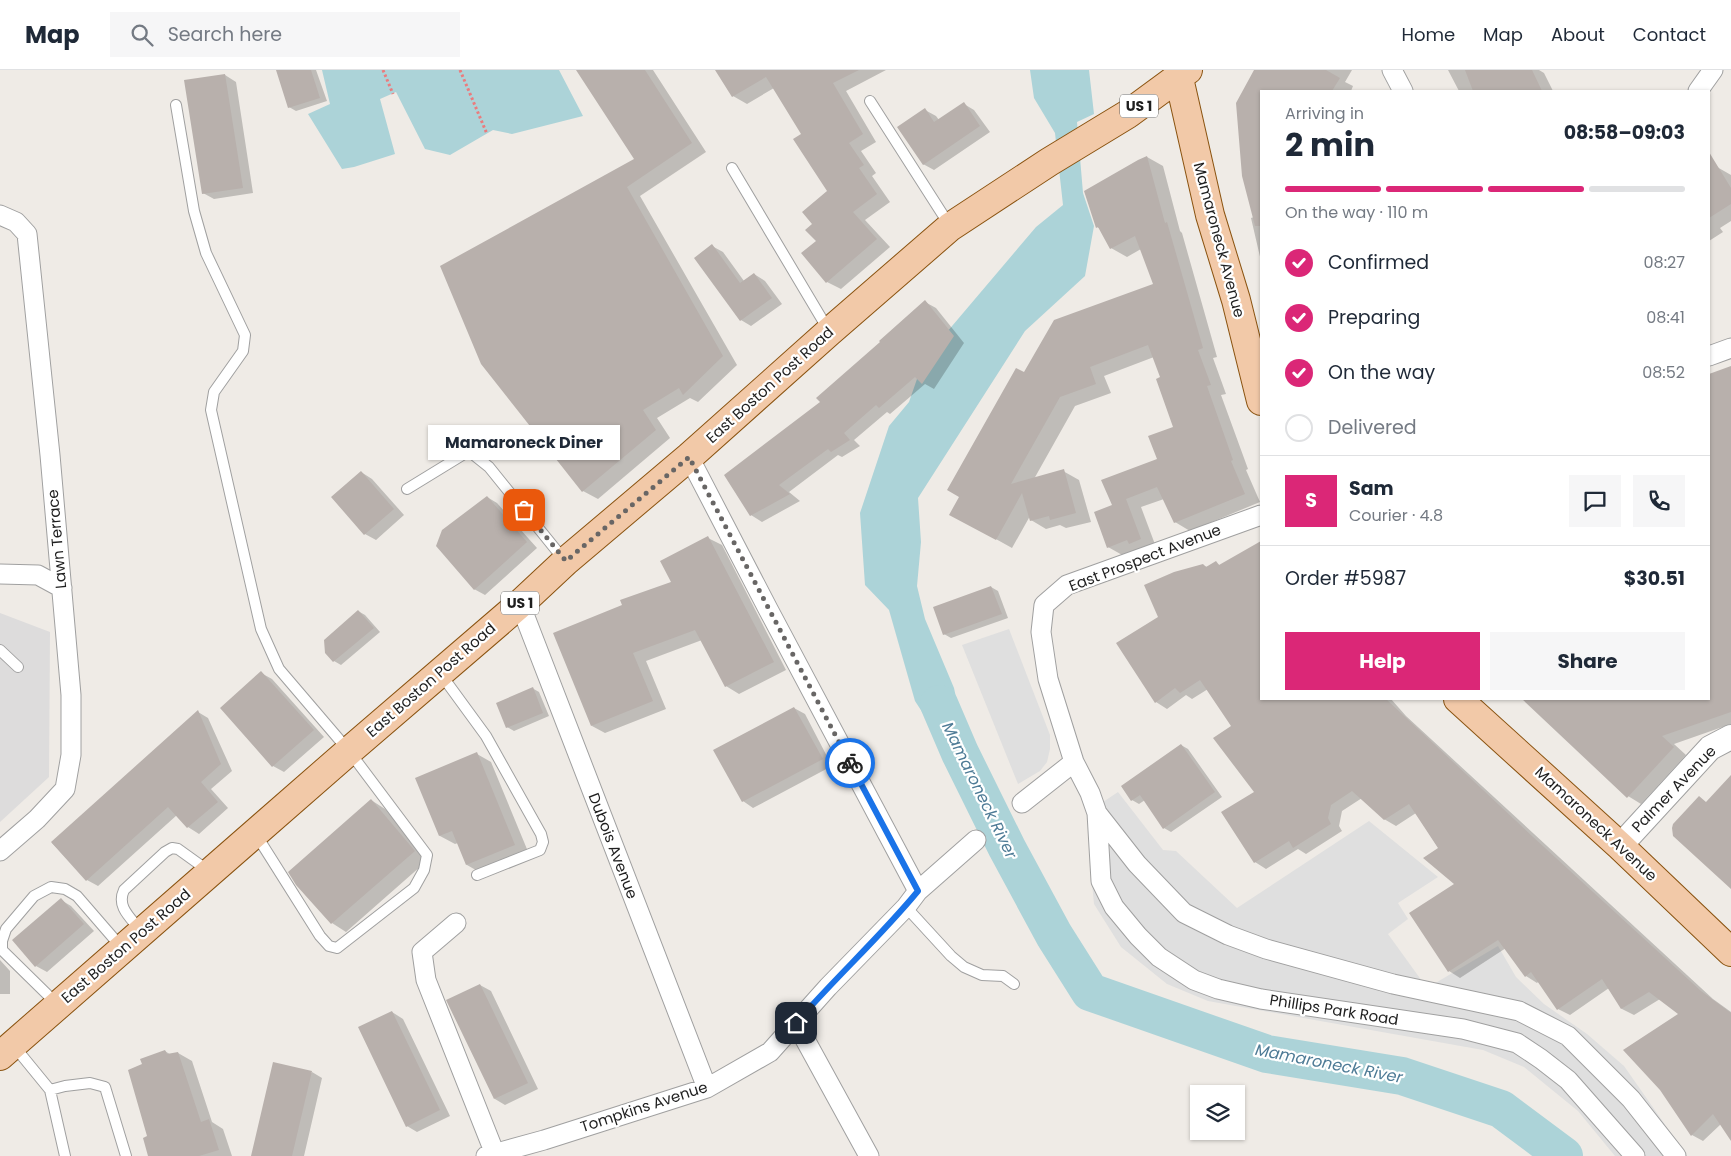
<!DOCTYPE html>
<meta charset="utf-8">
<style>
body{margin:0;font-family:Poppins,sans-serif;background:#f6f6f7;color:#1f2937;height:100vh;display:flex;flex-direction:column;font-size:19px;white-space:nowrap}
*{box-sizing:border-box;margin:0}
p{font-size:16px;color:#747a83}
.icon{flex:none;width:28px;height:28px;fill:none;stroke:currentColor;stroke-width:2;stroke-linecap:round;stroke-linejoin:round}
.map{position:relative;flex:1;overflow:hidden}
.side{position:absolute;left:1260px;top:20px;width:450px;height:610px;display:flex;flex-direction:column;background:#fff;border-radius:0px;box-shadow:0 1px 4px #0004}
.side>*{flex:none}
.fabs{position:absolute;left:1190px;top:1015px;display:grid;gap:10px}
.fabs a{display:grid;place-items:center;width:55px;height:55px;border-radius:0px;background:#fff;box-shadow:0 1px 4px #0004;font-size:25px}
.pin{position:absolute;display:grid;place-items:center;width:42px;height:42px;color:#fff;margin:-21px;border-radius:10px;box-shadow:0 2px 8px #0006}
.courier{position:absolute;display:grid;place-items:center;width:50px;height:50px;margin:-25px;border:4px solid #1a73e8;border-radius:50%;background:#fff;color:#222;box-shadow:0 1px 6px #0007}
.bubble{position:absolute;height:35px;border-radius:0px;background:#fff;box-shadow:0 1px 4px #0004;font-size:16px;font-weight:700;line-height:35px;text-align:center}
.overview em{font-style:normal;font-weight:700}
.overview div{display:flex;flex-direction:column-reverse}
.overview{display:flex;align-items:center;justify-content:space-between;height:85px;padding:0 25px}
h1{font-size:32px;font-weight:700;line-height:38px}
.bar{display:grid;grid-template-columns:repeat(4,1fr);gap:8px 5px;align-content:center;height:60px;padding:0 25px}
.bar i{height:6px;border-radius:4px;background:#e0e1e3}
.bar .current{background:#db2777}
.bar p{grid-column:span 4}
.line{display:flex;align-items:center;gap:12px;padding:0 25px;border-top:1px solid #e0e1e3}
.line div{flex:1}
.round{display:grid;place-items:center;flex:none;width:52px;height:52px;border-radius:0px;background:#f6f6f7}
ol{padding:0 25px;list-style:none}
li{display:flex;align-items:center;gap:15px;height:55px}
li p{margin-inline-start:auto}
li .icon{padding:5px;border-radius:50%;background:#db2777;color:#fff;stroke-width:4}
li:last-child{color:#747a83}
li i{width:28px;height:28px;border:2px solid #e0e1e3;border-radius:50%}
.button{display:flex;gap:10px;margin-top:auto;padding:10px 25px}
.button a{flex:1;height:58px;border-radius:0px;background:#db2777;color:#fff;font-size:20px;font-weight:700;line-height:58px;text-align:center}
.button a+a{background:#f6f6f7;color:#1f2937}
header{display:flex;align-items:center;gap:30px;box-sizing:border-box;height:70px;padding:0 25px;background:#fff;border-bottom:1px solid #e0e1e3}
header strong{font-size:24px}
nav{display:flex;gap:28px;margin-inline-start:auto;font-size:18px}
.search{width:350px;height:45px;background:#f6f6f7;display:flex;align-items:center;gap:12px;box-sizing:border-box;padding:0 18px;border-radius:0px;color:#747a83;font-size:19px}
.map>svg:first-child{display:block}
</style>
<header>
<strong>Map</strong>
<div class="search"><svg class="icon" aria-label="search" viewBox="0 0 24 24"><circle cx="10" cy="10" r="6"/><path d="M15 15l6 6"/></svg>Search here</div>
<nav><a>Home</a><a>Map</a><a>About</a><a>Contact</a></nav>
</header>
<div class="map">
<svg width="1731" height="1086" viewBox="0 0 1731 1086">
<rect width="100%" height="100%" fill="#efebe6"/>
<path fill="#dddcdc" d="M0,543L50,562L49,707L0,752Z"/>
<path fill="#dfdfdf" d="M1009,559L1050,665V679L1047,692L1040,701L1018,714L962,575Z
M1118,722L1163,780L1176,781L1237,838L1369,751L1438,807L1398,833L1408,849L1388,864L1427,918L1498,876L1516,907L1544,934L1587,964L1624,996L1687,1086H1615L1578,1041L1524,997L1483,980L1208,931L1167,914L1121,877L1094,834L1090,791L1093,760L1088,742Z"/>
<path fill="#acd3d8" d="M322,0H559L583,46L512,64L493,60L450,85L425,79L396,22L380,29L395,84L354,97L342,99L308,44L330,34Z
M1030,0H1089L1094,44L1077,52L1083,123L1094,156L1085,206L1025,261L918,428L921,472L917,516L925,549L954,618L966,674L954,691L915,631L889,540L865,515L860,443L889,356L909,332L917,309L947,262L1036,157L1063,135L1055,63L1034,28Z"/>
<path fill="#0003" d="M277,0H316L327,31L296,41L289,37Z
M578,0H653L706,82L640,126L737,295L698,332L690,328L657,348L670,368L598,429L583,421L482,293L636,89Z
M716,0H886L846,21L876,72L861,81L876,103L872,106L890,132L865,150L890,177L841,219L827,212L814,154L828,121L803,64L774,18L747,34L733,26Z
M1255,0H1352L1345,12L1353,16L1351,21H1261V191L1251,148L1254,147Z
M1448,0H1539L1544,3L1553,21H1459Z
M225,5L236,12L253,123L214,129L203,123Z
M964,34L974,40L990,62L934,100L923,94L925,40L936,46L939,50Z
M1147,87L1163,96L1180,161L1182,163L1217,287L1213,288L1226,324L1221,325L1248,399L1246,400L1260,432L1190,461L1175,452L1164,429L1141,437L1156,477L1124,486L1108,477L1114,436L1158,390L1174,358L1162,308L1154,287L1104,306L1111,323L1075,336L1034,409L1063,401L1079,410L1091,452L1066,458L1060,455L1046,459L1031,450L1030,446L1012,478L951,444L1025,304L1154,215L1141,179L1127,187L1111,178L1101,159L1097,157L1138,91Z
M1717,97L1731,105V151L1720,158L1723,162L1709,171V102Z
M712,176L723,182L744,211L754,204L765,211L782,234L751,256L741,250Z
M925,232L936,238L964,273L934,319L925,314L890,344L887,342L854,370L860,376L842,387L838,385L789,422L800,431L762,452L751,445L822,333Z
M1731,298V654L1674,674L1686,685L1641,734L1628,726L1525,629H1709V306Z
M361,402L372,409L404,445L376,470L365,464Z
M487,427L497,433L537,478L485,525L474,519Z
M708,468L722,475L786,600L739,624L726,616L702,570L646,591L666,639L605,663L592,656L623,536L672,512Z
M1261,473V629H1391L1406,646L1713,929L1731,942V1069L1721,1054L1703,1071L1692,1065L1680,944L1660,929L1634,945L1622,939L1609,918L1570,945L1558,939L1539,911L1537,913L1526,906L1506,878L1460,908L1449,901L1456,815L1439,779L1416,743L1396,756L1384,749L1362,728L1342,741L1339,756L1342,761L1306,784L1298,779L1266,799L1255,792V722L1233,657L1208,619L1192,629L1186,625L1167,639L1156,632L1159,547L1203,495L1207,497L1216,493L1221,496Z
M991,517L998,521L1008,548L951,568L944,564Z
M358,541L365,545L380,562L341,595L334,591L326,583Z
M261,603L272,609L324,667L284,702L273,696Z
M532,618L539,622L549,646L514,661L507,657Z
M794,638L805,644L832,696L753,738L743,731Z
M198,642L208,648L232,701L211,719L228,738L199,764L188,757L177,745L98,816L87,810L52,773Z
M1181,675L1188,679L1222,727L1171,762L1164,758L1145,730L1139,734L1132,730L1122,717Z
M477,684L491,692L529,784L481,803L467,795L458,773L455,774L440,766L417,708Z
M371,730L385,739L429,789L346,862L332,853Z
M61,830L71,836L94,861L47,902L36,896Z
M0,890L10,901V924H0Z
M480,915L491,921L538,1019L505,1035L495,1029Z
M392,942L403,949L450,1046L417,1062L407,1056Z
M165,981L171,985L178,983L192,991L212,1052L223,1059L232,1086H149L144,995Z
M312,1002L322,1008L304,1086H252Z"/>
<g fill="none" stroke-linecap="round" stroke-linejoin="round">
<path stroke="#acd3d8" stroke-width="38" d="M939,634L960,683L1007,778L1054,865L1090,922L1267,984L1402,1006L1501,1039L1564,1086"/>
</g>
<path fill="#b8b0ac" d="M276,0H311L320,28L288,38Z
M576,0H645L692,73L627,117L723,286L683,325L679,318L643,340L656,360L582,422L481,294L440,196L634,89Z
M715,0H859L833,13L863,64L849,73L864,95L859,98L877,124L853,142L877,169L826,213L801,183L816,171L805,160L812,154L802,142L827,121L793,69L801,64L766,7L732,27Z
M1254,0H1326L1340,8L1332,21H1261V156H1255L1242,106L1236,33Z
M1465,0H1532L1542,21H1473Z
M225,4L243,118L202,124L184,10Z
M964,32L980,56L923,95L897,57L925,38L934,52Z
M1709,82L1731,118V134L1709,148Z
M1147,86L1165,153L1167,152L1203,278L1198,280L1211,315L1207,316L1233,390L1231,391L1245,424L1174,453L1157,417L1126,429L1141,469L1129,474L1127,470L1107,478L1094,442L1112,435L1101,410L1157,389L1148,366L1173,357L1156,309L1160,307L1148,275L1090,297L1096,314L1060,327L1011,414L1064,399L1076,443L1050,450L1049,446L1030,451L1022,423L996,470L949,445L959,427L947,420L1016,298L1024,302L1054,250L1153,214L1135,166L1110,179L1098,157L1096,158L1084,121L1138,90Z
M712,174L740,213L754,203L772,228L740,251L694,188Z
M925,230L954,266L922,314L915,307L879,338L876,335L844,363L850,370L831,382L828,379L779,415L790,424L750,446L724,405L820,332L816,328L880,272L879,271Z
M1731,296V642L1662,666L1674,677L1627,728L1522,629H1709V304Z
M361,401L394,439L364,465L331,427Z
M487,426L527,472L474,520L436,476L442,460Z
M708,466L774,592L725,617L695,560L633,583L653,631L591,656L553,563L622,535L620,530L671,512L660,491Z
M1261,471V629H1386L1532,766L1701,921L1731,943V1071L1713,1044L1691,1066L1660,1020L1623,980L1678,944L1649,922L1621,939L1602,909L1557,940L1531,902L1525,907L1498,870L1448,902L1409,843L1454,814L1423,788L1438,778L1409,734L1384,750L1352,721L1331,735L1328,748L1331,754L1293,778L1289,771L1254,793L1221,742L1254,722L1213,668L1231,656L1200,610L1180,623L1175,618L1155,633L1116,573L1158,547L1144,515L1174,502L1203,494L1206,497L1216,491L1219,495Z
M991,516L1002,544L943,565L933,537Z
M358,540L374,558L333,592L325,583L324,570Z
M261,601L314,660L272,697L220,638Z
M533,617L543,643L506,658L496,633Z
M794,637L823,689L742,732L713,680Z
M198,640L221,694L201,712L218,732L187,758L168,737L86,811L51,772Z
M1181,674L1215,722L1163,759L1140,725L1131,731L1121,716Z
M477,682L515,775L466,795L452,761L439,766L415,708Z
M1731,705V819L1673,766L1672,758L1673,754L1699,726L1706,732Z
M371,729L415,781L331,854L296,815L288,802Z
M61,828L84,854L35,897L12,870Z
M480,914L528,1013L494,1029L446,930Z
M392,941L440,1040L406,1057L358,957Z
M165,980L167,984L178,982L201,1052L209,1049L219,1080L199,1086H148L143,1068L147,1066L128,1000L142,994L140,989Z
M273,992L312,1001L292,1086H251Z"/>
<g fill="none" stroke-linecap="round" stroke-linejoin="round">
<defs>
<path id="service" d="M870,31L950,156
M176,35L194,141L206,183L245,265L243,281L214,322L211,340L261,559L279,599L349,681L427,785L424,800L414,818L337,878L329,876L320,866L255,763
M732,98L829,261
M407,419L469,381L489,397L565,491
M0,580L18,597
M440,603L486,666L541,764L543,772L540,780L477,805
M906,837L951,886L964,897L982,905L1003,906L1014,914
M141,861C131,848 116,837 124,820L165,782L172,778L178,779L210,802
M57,934L2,880V871L6,859L34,826L51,817L65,819L77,826L122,878
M14,976L50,1020L65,1086
M50,1020L65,1016L90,1013L105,1017L126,1086"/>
<path id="minor" d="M1392,0L1403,21
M1698,21L1713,0
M0,145L16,152L27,164L50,385L71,625V685L65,719L37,749L0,781
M1709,286L1731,278
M689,387L768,539L918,821
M1261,445L1067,515L1044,535L1041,562L1048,609L1074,692L1090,723L1097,743L1101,811L1114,837L1138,866L1159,887L1194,910L1218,919L1261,929L1463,959L1517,973L1541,989L1568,1010L1635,1086
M0,504L38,505L62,518
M520,534L707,1018
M1022,733L1074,692
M1097,743L1137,794L1184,843L1228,865L1266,879L1393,914L1519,941L1568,966L1631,1029L1676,1086
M456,853L422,882L426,910L495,1084
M796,953L869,1086
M486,1086L544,1070L707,1018L770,982L828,917L906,837L918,821L976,770"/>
<path id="tertiary" d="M1620,776L1710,678L1731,667"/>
<path id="primary" d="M1179,8L1210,145L1236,230L1261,331
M1458,629L1620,776L1731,882
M0,986L349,681L520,534L566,491L689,387L829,262L950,157L1049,92L1128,44L1188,0"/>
</defs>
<use href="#service" stroke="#a0a0a0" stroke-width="12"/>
<use href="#minor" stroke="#a0a0a0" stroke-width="21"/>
<use href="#tertiary" stroke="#a0a0a0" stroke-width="26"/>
<use href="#primary" stroke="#8a5310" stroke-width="30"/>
<path stroke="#eb7b7d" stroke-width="3" stroke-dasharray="2.5 2.5" stroke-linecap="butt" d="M383,0L393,24
M460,0L487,64"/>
<use href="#service" stroke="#fff" stroke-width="10"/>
<use href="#minor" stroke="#fff" stroke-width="19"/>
<use href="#tertiary" stroke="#fff" stroke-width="24"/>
<use href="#primary" stroke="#f2c9a8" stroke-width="28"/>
</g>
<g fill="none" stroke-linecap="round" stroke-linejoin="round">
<path stroke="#686665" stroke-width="5" stroke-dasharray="0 9" d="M524,440L566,491L689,387L850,693"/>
<path stroke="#1a73e8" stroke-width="6" d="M796,953C835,908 880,867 918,821L850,693"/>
</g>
<g text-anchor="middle" stroke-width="4.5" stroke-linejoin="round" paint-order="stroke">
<g fill="#fff" stroke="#626262" stroke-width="1">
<rect x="1120" y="24.5" width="38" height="23" rx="4"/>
<rect x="501" y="521.5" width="38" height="23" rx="4"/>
</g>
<g font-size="14" font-weight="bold" fill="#1f1f1f">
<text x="1139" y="41">US 1</text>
<text x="520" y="538">US 1</text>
</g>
<g font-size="15" fill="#1f1f1f" stroke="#fff">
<text transform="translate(1219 170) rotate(75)" y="5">Mamaroneck Avenue</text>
<text transform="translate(770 315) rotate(-42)" y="5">East Boston Post Road</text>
<text transform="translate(57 469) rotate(-95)" y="5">Lawn Terrace</text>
<text transform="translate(1145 488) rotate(-21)" y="5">East Prospect Avenue</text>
<text transform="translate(431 610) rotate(-41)" y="5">East Boston Post Road</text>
<text transform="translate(1674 719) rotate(-46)" y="5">Palmer Avenue</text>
<text transform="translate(1596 754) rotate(43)" y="5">Mamaroneck Avenue</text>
<text transform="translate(613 776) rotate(69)" y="5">Dubois Avenue</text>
<text transform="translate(126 876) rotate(-41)" y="5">East Boston Post Road</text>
<text transform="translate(1334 940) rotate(9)" y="5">Phillips Park Road</text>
<text transform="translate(644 1037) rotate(-18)" y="5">Tompkins Avenue</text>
</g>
<g font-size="16" font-style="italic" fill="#4e7b96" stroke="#fff">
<text transform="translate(980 720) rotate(64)" y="6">Mamaroneck River</text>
<text transform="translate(1329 993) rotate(11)" y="6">Mamaroneck River</text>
</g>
</g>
</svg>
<div class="fabs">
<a><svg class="icon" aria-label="layers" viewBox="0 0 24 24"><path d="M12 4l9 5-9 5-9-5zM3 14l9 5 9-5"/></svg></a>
</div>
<div class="pin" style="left:524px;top:440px;background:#ea580c"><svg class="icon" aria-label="bag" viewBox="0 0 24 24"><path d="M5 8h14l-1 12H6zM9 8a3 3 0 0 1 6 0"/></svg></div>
<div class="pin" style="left:796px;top:953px;background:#1f2937"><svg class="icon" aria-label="home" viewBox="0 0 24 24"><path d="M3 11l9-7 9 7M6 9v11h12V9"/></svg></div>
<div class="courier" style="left:850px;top:693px"><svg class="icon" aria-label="bike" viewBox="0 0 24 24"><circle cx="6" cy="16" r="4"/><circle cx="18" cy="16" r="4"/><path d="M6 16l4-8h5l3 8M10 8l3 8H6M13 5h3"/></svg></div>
<div class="bubble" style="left:428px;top:355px;width:192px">Mamaroneck Diner</div>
<section class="side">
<div class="overview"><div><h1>2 min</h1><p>Arriving in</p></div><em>08:58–09:03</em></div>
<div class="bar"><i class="current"></i><i class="current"></i><i class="current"></i><i></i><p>On the way · 110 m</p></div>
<ol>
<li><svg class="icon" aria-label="check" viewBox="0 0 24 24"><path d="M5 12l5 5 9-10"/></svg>Confirmed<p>08:27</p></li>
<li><svg class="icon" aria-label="check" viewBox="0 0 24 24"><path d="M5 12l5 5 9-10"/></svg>Preparing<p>08:41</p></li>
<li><svg class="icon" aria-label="check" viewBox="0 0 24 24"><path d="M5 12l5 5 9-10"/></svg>On the way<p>08:52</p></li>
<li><i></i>Delivered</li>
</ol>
<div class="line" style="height:90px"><b class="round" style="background:#db2777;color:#fff">S</b><div><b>Sam</b><p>Courier · 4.8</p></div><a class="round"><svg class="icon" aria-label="chat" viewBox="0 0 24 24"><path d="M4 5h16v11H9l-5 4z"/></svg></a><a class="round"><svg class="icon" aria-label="phone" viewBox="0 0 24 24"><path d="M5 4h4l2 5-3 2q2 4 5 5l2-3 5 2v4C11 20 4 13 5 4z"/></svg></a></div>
<div class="line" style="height:65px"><div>Order #5987</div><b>$30.51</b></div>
<div class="button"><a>Help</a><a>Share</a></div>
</section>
</div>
